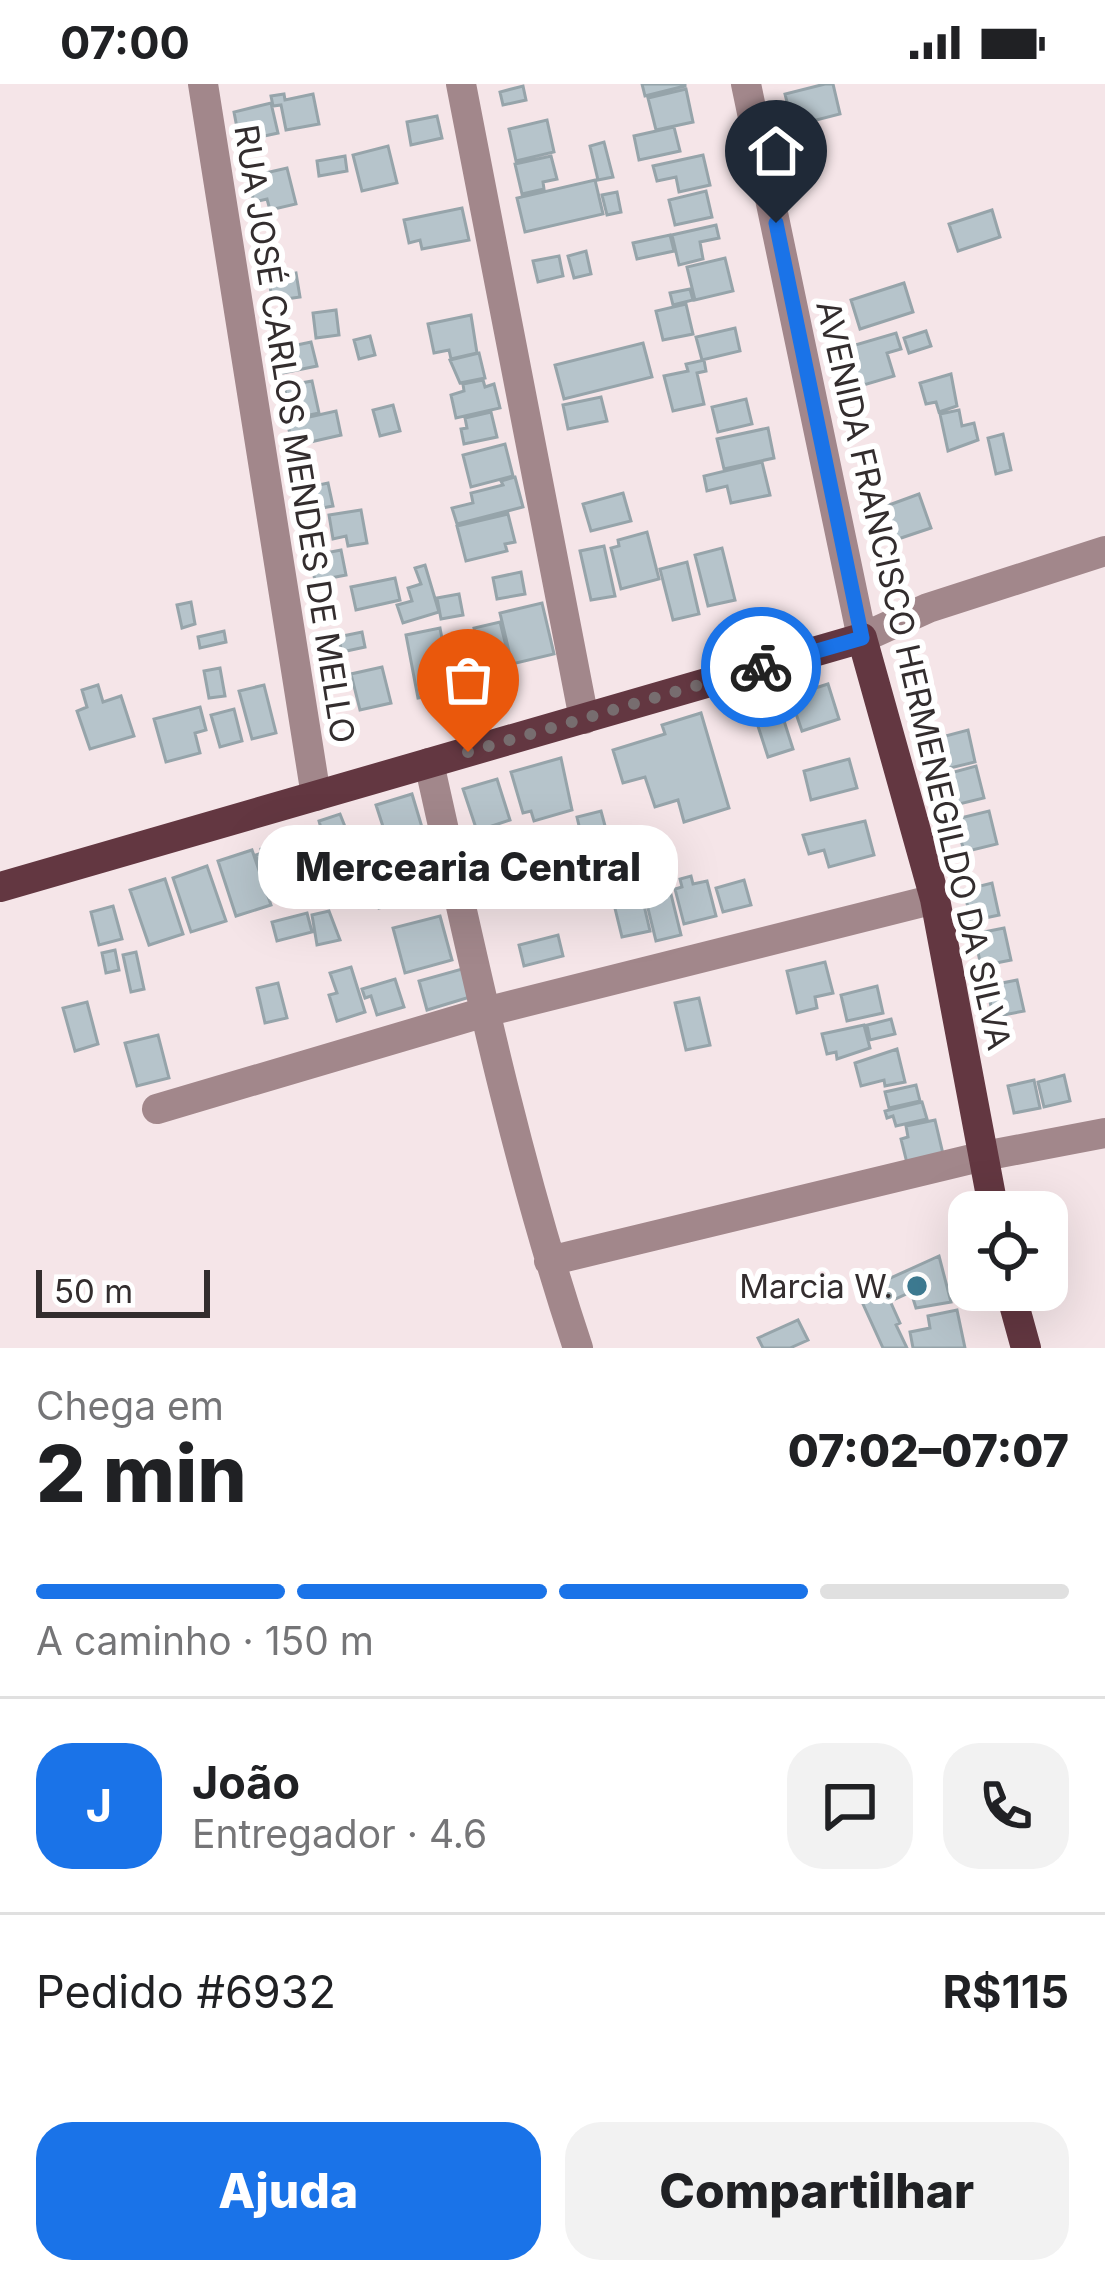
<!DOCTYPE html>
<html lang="pt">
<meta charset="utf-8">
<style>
body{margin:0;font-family:Inter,sans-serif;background:#f2f2f2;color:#202124;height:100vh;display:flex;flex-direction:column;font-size:45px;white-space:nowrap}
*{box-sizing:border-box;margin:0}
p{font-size:39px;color:#757577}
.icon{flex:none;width:66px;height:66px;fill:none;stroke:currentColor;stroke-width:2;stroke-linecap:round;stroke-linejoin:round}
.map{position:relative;height:1264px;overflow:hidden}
.sheet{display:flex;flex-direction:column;background:#fff;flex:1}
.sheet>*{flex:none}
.buttons{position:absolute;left:948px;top:1107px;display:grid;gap:24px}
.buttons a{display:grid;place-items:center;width:120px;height:120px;border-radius:24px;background:#fff;box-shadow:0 12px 48px #0002;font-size:60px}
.scale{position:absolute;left:36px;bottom:30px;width:174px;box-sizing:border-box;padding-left:12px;border:6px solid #332d2e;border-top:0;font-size:33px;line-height:42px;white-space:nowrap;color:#332d2e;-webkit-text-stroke:9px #fff;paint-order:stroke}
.pin{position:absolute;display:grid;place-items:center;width:102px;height:102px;color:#fff;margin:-123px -51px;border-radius:50% 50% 50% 0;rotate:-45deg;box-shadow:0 0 12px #0007}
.pin .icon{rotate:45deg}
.courier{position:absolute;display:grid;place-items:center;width:120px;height:120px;margin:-60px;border:9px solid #1a73e8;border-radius:50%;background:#fff;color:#222;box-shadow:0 3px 15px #0007}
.bubble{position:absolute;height:84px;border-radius:36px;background:#fff;box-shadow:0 12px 48px #0002;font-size:39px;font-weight:800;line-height:84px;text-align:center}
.overview em{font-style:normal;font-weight:800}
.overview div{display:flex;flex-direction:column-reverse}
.overview{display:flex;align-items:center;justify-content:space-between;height:204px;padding:0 36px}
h1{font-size:78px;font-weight:800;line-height:90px}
.bar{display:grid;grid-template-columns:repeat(4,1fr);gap:18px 12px;align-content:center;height:144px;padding:0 36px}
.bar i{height:15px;border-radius:9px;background:#e0e0e0}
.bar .current{background:#1a73e8}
.bar p{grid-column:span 4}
.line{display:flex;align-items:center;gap:30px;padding:0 36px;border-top:3px solid #e0e0e0}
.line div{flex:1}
.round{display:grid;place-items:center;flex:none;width:126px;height:126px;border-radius:36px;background:#f2f2f2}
.cta{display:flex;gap:24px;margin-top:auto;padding:24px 36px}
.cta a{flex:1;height:138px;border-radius:36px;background:#1a73e8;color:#fff;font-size:48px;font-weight:800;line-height:138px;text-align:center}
.cta a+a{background:#f2f2f2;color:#202124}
.status{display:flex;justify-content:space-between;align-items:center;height:84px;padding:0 60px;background:#fff;direction:ltr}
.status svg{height:33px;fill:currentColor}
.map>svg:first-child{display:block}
</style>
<div class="status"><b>07:00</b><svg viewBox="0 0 49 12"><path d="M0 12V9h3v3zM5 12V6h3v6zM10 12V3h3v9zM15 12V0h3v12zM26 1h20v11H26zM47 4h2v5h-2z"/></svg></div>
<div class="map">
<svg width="1105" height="1264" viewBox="0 0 1105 1264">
<rect width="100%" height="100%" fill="#f5e5e8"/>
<path fill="#b6c4cb" stroke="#96a4aa" stroke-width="3" d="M642,0H685V2L645,12Z
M825,0H833L840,30L793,42L785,10Z
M523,2L526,16L503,21L500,8Z
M686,5L693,38L656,46L648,14Z
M284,10L285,16L313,10L319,40L286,46L281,21L273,22L271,12Z
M271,19L278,49L246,56L244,48L238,49L234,28Z
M437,32L442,54L411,61L407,38Z
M547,36L554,68L516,77L509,45Z
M674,43L680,67L639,76L634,52Z
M604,58L613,93L598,96L590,62Z
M388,62L397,99L362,107L353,71Z
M703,71L710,101L679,108L676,93L657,97L653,82Z
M345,72L347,87L319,92L317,77Z
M551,72L557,95L543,98L544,105L522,110L515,80Z
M287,84L296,120L270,126L267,115L254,118L248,93Z
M595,96L603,130L525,148L517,114Z
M706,107L712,133L675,141L669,116Z
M617,108L621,128L607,131L602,111Z
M462,124L469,156L422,165L420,156L409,159L404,136Z
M992,126L1000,153L958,167L949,140Z
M716,141L719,154L700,158L703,175L679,181L672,151Z
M670,151L674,167L637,175L633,159Z
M586,167L591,190L574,194L568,172Z
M559,172L563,192L538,198L533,177Z
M725,174L733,207L695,216L687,183Z
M296,189L300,213L272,217L269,193Z
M904,199L913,228L860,245L851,216Z
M690,205L693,216L673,221L670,209Z
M686,220L693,250L663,256L656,227Z
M336,226L339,251L316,254L313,229Z
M471,231L477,269L451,275L449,266L434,269L428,240Z
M735,244L740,267L702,276L696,253Z
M926,247L931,262L909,269L904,254Z
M896,249L901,265L887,269L894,292L857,303L845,264Z
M370,252L375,271L359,275L354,256Z
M311,258L317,282L283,289L278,265Z
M643,259L652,293L564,315L555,281Z
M479,269L485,294L460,299L450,276Z
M704,276L706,287L697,289L704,320L673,327L664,292L688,287L686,280Z
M951,290L957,322L939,328L936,318L926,320L920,299Z
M483,296L485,303L494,300L500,324L456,334L451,311L464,307L463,300Z
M312,297L319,329L291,335L284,302Z
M601,313L607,337L568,345L563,321Z
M746,315L752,340L718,348L712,323Z
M393,321L400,347L380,352L373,326Z
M959,326L962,342L974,339L978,356L948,367L940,330Z
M336,327L341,351L293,362L287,338Z
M491,328L497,353L464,360L461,345L467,344L465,334Z
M768,344L774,374L724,385L717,355Z
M1003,350L1011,386L996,390L988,354Z
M505,360L513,392L471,403L463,371Z
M762,378L770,411L731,419L727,402L707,407L704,392Z
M515,393L523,423L457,440L452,424L473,419L471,409L503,401L501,397Z
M328,399L333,422L305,427L300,405Z
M623,409L631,437L591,447L583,420Z
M919,410L931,444L895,456L887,433L892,431L889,421Z
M361,426L367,459L348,462L346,452L333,455L329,431Z
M508,430L515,458L505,460L507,467L466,477L457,442Z
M647,448L659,495L621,505L611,464L619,462L618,456Z
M604,462L615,512L591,516L580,467Z
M722,464L735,516L708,522L695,471Z
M341,466L346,491L315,497L310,472Z
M687,478L699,530L673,536L660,485Z
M425,481L439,528L403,539L397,521L412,517L408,504L421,500L415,484Z
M521,488L525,510L497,515L493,494Z
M395,494L400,516L356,526L351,503Z
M459,510L463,531L441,535L437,514Z
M191,518L195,540L182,544L177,521Z
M542,519L554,570L512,580L500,529Z
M500,538L511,582L485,589L474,544Z
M440,544L452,608L418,614L406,551Z
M224,547L226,558L200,564L198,553Z
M362,548L365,563L342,568L338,553Z
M475,555L483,593L452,599L444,560Z
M382,583L391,619L360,626L351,590Z
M220,584L225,612L209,614L204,587Z
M828,600L839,635L802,647L790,612Z
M98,601L103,618L121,612L134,652L90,665L77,627L87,623L82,606Z
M264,601L276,649L252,655L239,607Z
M779,621L793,665L768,673L754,630Z
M200,623L206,646L195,649L200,669L166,678L154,635Z
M234,625L242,657L220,663L211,631Z
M701,629L729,724L684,738L678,716L655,723L645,693L623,699L613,666L665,650L662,641Z
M968,646L975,678L942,686L934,655Z
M561,674L572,726L534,737L531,727L523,729L511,688Z
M849,675L857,704L811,716L804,687Z
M976,682L984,714L951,722L943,691Z
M497,695L510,736L477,747L463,705Z
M412,710L424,750L389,761L376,721Z
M601,727L608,753L583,759L577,733Z
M989,727L997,760L964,768L956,735Z
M340,730L365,793L337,802L319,737Z
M865,737L874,771L829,783L824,766L809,770L803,751Z
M548,747L556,775L482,797L477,768Z
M283,758L298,806L270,815L256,771L262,769L261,765Z
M252,766L271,821L236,832L218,777Z
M435,781L442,809L379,824L372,796Z
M207,782L226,837L191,848L173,794Z
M539,782L545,801L506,812L500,794Z
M691,792L693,800L707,797L716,832L684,840L675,805L682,803L680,795Z
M165,795L183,850L149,861L130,806Z
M638,796L650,847L622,853L612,812L628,808L626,799Z
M744,796L751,821L723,828L716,804Z
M668,798L681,851L656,857L643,804Z
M992,799L999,831L971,837L964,806Z
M113,822L122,855L99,861L91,828Z
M329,827L340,856L317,861L312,831Z
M307,829L312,848L277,857L272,838Z
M440,832L452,876L405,889L393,844Z
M1004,844L1011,876L981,882L974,850Z
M558,851L563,872L524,882L519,861Z
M115,866L119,886L106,889L102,869Z
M136,868L144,905L131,908L123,871Z
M825,878L833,909L815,913L817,924L797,929L787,887Z
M351,883L365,928L337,937L329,911L337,909L330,889Z
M462,885L470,913L427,926L419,897Z
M395,895L404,923L377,931L371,912L365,914L362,905Z
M1017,896L1024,927L993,933L987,902Z
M278,899L287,934L265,939L257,904Z
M877,902L883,929L847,937L841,911Z
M699,914L710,961L686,966L675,919Z
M87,918L98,960L75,967L63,924Z
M891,935L895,950L870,956L867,941Z
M864,941L870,964L837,975L836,968L827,970L822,950Z
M158,951L169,994L137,1002L125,959Z
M897,965L905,998L885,1002L884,996L861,1002L855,979Z
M1064,991L1070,1017L1044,1023L1038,998Z
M1034,996L1040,1024L1014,1029L1008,1002Z
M916,1001L920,1017L889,1024L885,1008Z
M922,1018L927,1035L896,1042L893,1032L887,1034L885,1027Z
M935,1036L943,1070L907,1079L901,1055L908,1053L906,1042Z
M939,1172L951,1218L916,1224L911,1208L893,1216L884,1197Z
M882,1199L900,1239L896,1241L907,1264H883L858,1209Z
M957,1226L965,1264H913L910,1248L930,1244L928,1232Z
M798,1236L808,1256L790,1264H763L758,1254Z"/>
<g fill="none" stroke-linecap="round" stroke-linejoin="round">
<path stroke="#a2878b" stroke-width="30" d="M203,0L316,712
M461,0L584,635
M746,0L862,554L928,524L1105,467
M429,679C473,875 514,1073 578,1264
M157,1025L485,928L935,815
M549,1177L984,1072L1105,1049"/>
<path stroke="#633741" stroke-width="30" d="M0,803L862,554L935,815L994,1128
M1010,1206L1026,1264"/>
</g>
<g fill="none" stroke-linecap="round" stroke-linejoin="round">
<path stroke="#776d6f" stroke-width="12" stroke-dasharray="0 21.6" d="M468,668L761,583"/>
<path stroke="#1a73e8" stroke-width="15" d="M761,583L862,554L776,139"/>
</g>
<circle fill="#3d7a91" stroke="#fff" stroke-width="4.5" cx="917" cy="1202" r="12"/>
<g text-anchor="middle" stroke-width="12" stroke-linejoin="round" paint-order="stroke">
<g font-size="33" fill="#332d2e" stroke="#fff">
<text transform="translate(295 350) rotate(81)" y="12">RUA JOSÉ CARLOS MENDES DE MELLO</text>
<text transform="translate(914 591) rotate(77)" y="12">AVENIDA FRANCISCO HERMENEGILDO DA SILVA</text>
</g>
<g font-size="33" fill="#332d2e" stroke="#fff" text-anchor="end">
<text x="893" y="1214">Marcia W.</text>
</g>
</g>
</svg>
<div class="buttons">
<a><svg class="icon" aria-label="locate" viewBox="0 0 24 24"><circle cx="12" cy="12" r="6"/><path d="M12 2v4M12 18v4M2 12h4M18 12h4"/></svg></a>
</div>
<div class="scale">50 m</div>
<div class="pin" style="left:468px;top:668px;background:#ea580c"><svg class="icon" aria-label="bag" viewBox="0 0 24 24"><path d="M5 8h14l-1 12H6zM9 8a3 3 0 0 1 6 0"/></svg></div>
<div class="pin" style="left:776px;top:139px;background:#1f2937"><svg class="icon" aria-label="home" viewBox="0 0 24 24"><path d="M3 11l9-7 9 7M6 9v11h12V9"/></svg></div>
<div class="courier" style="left:761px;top:583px"><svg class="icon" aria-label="bike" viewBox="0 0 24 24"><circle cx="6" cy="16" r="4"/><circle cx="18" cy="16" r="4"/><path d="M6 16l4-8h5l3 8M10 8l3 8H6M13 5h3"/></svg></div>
<div class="bubble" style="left:258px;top:741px;width:420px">Mercearia Central</div>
</div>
<section class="sheet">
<div class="overview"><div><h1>2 min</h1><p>Chega em</p></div><em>07:02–07:07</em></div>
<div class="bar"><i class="current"></i><i class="current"></i><i class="current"></i><i></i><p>A caminho · 150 m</p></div>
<div class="line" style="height:216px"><b class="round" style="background:#1a73e8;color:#fff">J</b><div><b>João</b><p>Entregador · 4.6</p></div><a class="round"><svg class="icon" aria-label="chat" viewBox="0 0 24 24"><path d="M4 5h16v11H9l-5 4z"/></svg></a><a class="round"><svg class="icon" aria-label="phone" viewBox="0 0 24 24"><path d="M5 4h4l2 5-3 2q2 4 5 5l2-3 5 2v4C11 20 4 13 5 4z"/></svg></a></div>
<div class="line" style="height:156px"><div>Pedido #6932</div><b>R$115</b></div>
<div class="cta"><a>Ajuda</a><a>Compartilhar</a></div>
</section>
